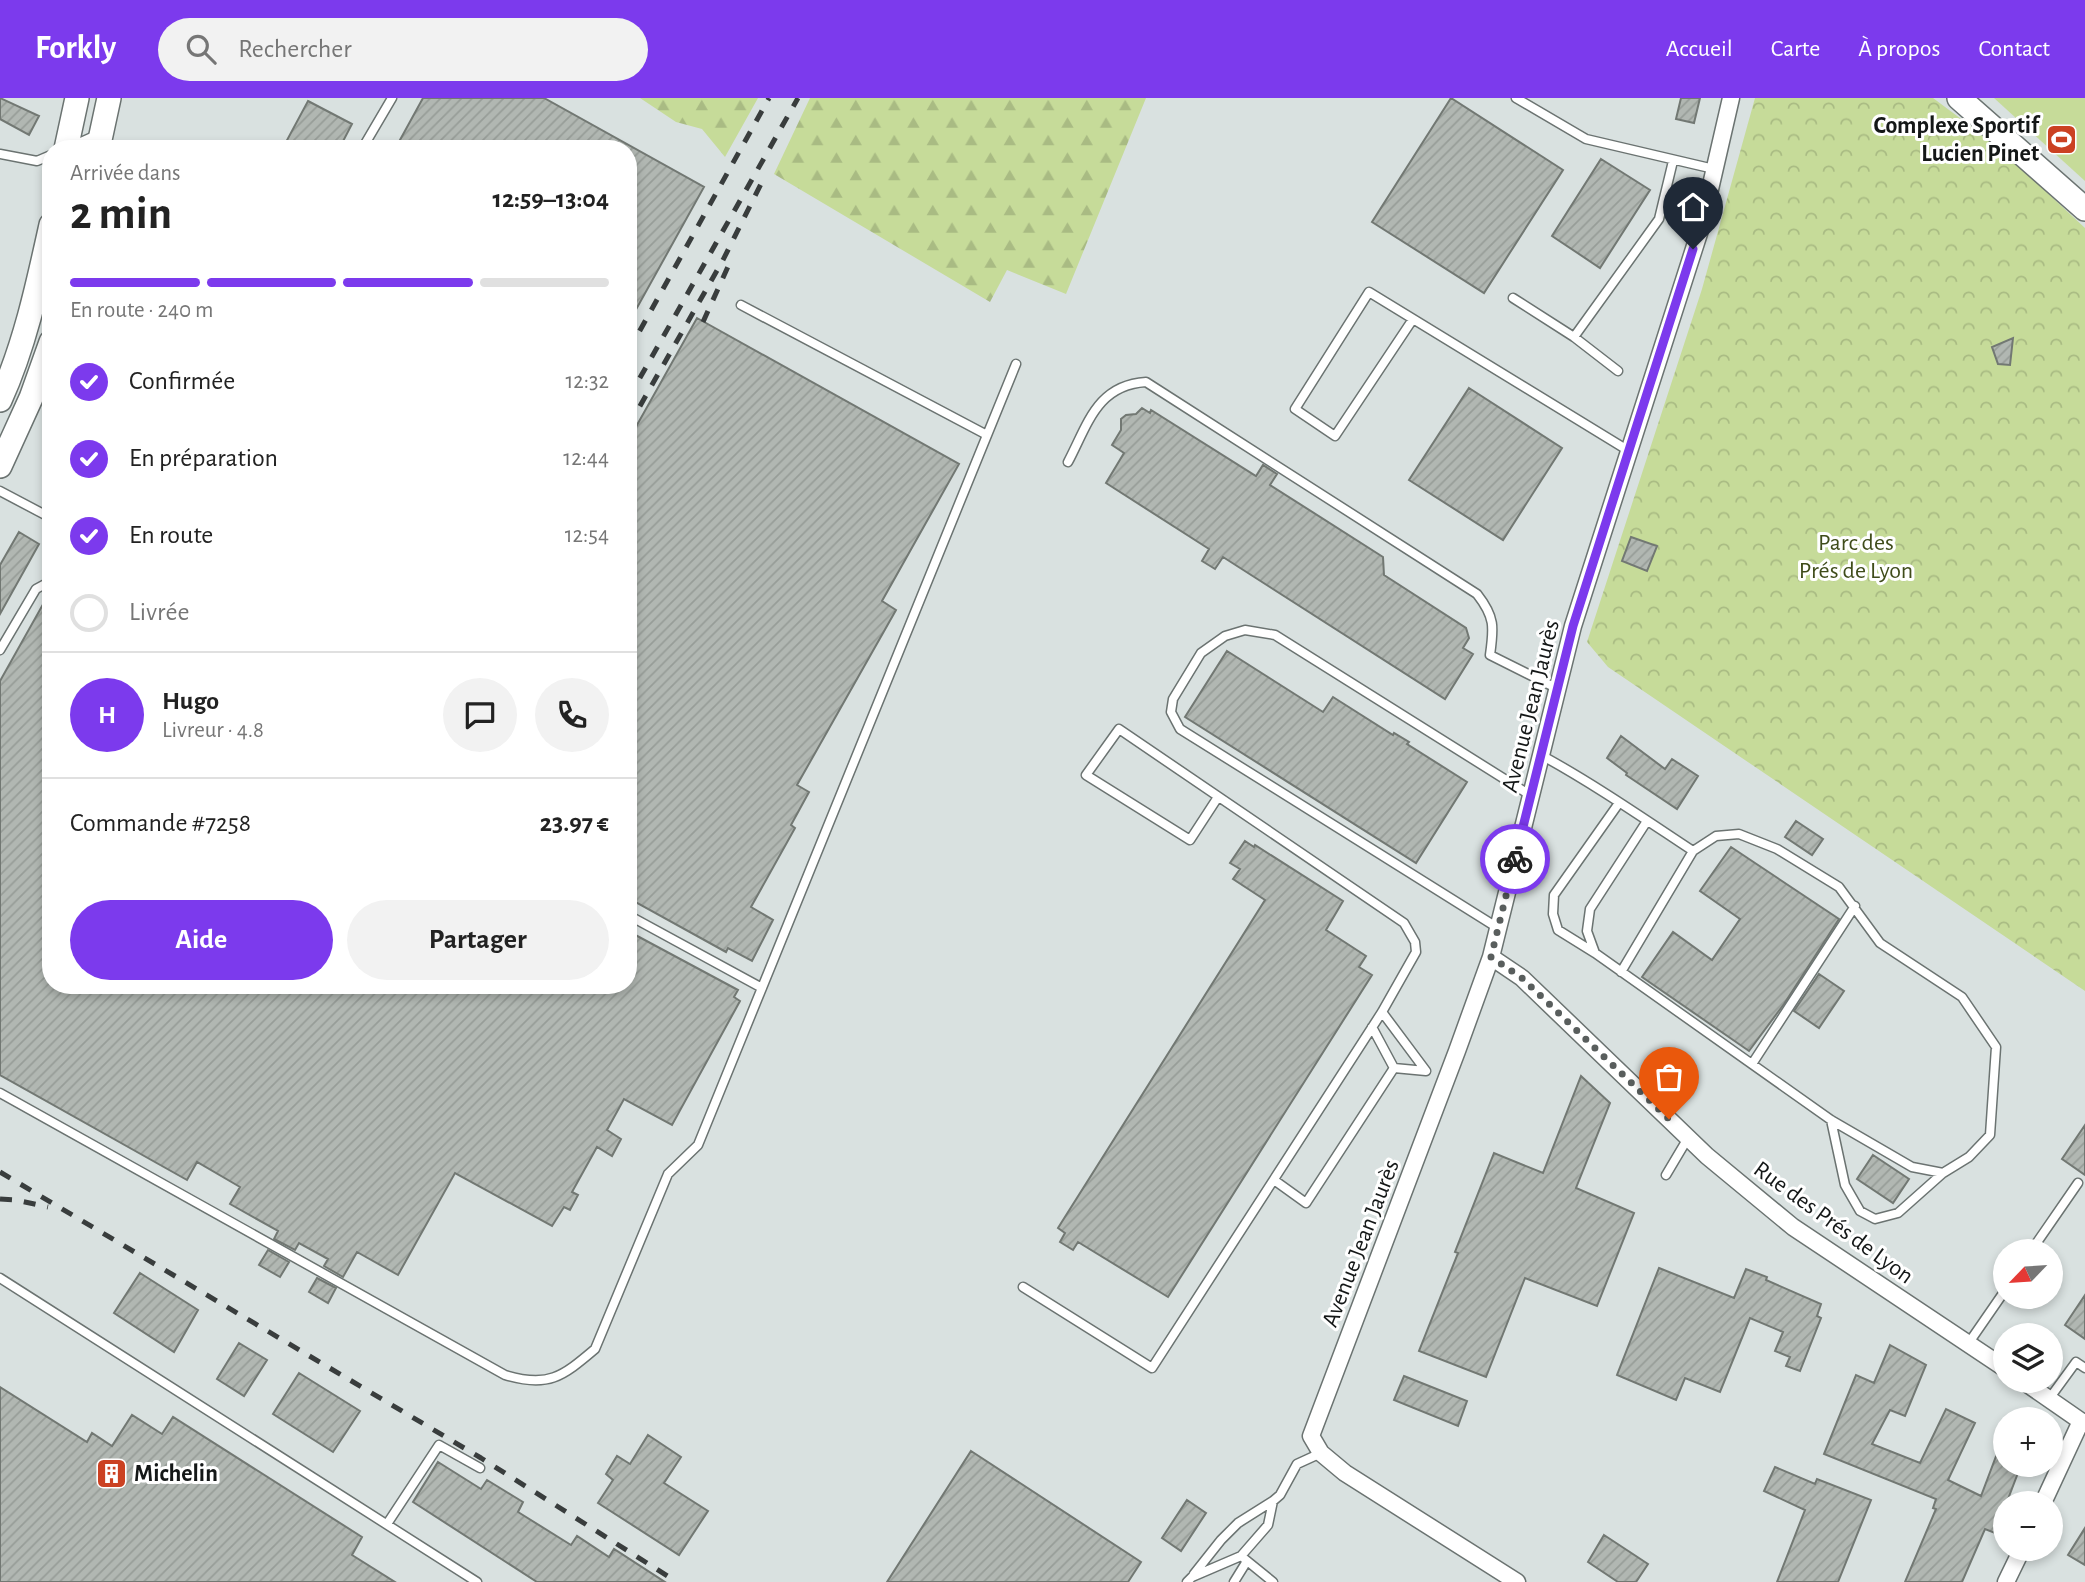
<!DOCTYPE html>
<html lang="fr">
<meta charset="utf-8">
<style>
body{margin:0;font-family:"Alegreya Sans",sans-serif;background:#f2f2f2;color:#222;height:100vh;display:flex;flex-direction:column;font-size:26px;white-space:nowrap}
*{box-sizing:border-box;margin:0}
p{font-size:23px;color:#767676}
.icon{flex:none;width:38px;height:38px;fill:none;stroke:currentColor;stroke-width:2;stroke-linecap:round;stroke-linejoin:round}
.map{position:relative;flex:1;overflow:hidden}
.side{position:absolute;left:42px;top:42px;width:595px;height:854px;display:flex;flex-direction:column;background:#fff;border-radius:28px;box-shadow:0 4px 10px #0003}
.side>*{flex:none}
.needle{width:46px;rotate:245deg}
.fabs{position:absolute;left:1993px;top:1141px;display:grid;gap:14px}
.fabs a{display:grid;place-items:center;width:70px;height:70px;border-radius:50%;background:#fff;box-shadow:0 4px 10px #0003;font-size:35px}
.pin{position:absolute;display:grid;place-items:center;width:60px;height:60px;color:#fff;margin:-72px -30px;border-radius:50% 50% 50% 0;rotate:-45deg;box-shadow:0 0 7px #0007}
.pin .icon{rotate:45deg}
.courier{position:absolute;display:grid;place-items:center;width:70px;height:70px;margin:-35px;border:5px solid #7c3aed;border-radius:50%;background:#fff;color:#222;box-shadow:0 2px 9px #0007}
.head em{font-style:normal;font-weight:700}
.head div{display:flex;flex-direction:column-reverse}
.head{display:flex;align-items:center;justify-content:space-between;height:119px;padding:0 28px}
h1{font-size:46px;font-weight:700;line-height:52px}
.bar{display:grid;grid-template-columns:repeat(4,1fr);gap:10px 7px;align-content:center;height:84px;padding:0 28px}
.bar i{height:9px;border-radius:5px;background:#e0e0e0}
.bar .current{background:#7c3aed}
.bar p{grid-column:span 4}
.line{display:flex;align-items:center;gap:18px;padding:0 28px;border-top:2px solid #e0e0e0}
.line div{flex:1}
.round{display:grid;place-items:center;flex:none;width:74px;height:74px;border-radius:37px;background:#f2f2f2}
ol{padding:0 28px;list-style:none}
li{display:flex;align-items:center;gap:21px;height:77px}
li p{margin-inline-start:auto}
li .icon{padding:7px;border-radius:50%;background:#7c3aed;color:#fff;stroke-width:4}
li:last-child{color:#767676}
li i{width:38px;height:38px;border:4px solid #e0e0e0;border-radius:50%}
.button{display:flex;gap:14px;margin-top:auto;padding:14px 28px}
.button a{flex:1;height:80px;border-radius:42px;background:#7c3aed;color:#fff;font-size:28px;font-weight:700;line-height:80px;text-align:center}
.button a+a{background:#f2f2f2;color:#222}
header{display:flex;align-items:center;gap:42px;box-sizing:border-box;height:98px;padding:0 35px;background:#7c3aed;color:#fff}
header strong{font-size:33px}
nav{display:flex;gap:38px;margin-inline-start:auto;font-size:24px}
.search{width:490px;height:63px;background:#f2f2f2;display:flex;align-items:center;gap:18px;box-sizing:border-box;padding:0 24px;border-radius:38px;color:#767676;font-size:26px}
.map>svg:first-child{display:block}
</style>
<header>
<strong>Forkly</strong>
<div class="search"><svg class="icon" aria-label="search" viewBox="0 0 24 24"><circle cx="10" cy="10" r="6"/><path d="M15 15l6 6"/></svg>Rechercher</div>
<nav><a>Accueil</a><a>Carte</a><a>À propos</a><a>Contact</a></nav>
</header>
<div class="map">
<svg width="2085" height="1484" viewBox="0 0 2085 1484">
<defs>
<pattern id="forest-firs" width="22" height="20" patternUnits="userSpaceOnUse" patternTransform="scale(1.75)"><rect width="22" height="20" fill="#c6db99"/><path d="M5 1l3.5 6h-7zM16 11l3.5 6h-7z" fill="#a9bb83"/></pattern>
<pattern id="park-crowns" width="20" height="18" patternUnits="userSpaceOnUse" patternTransform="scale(1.75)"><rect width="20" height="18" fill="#c6db99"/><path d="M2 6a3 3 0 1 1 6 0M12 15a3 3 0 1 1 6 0" fill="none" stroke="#a9bb83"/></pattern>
<pattern id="building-hatch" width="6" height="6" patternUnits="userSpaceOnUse" patternTransform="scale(1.75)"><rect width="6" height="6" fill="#b1b7b2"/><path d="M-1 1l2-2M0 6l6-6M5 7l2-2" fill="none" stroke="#979d98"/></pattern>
</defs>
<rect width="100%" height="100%" fill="#d9e1e0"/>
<path fill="#c6db99" d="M1994,0H2085V83Z"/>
<path fill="url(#forest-firs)" d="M640,0H758L725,59L702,31L676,24Z
M810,0H1146L1066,196L1007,172L990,204L774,76Z"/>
<path fill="url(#park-crowns)" d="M1755,0H1933L1996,47L2085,130V893L1608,569L1587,544L1702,191Z"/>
<path fill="url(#building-hatch)" stroke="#727873" stroke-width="2" d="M0,0L39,18L29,37L0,21Z
M423,0H544L704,89L628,226V51H395Z
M1451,0L1563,72L1484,195L1372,124Z
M1681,0H1700L1694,25L1676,21Z
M308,3L352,26L339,51H299L286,44Z
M1601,61L1650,92L1600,170L1552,138Z
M697,220L959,366L882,503L896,512L797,687L809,694L791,727L795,730L751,809L773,822L752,863L728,850L726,854L628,800V343Z
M2013,240L2010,267L1998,266L1992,249Z
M1469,290L1562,350L1503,442L1409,382Z
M1142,310L1150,315L1151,312L1256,378L1263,367L1277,376L1270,387L1383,459L1384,477L1466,530L1469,540L1463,550L1473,556L1445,601L1223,459L1215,471L1202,463L1209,451L1106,385L1124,355L1112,347L1121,332V321L1126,317L1136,316Z
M19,434L39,446L0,516V467Z
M1631,439L1657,448L1647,473L1622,463Z
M51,492V887H628V833L738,892L734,899L740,903L672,1027L624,1001L607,1032L621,1041L612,1058L597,1049L572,1094L578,1097L570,1112L564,1109L552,1128L455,1075L398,1177L357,1154L343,1179L324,1168L328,1161L299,1145L295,1152L274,1141L278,1133L230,1106L240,1089L197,1064L187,1082L0,977V583Z
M1227,553L1323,614L1333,599L1393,637L1394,635L1409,644L1407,646L1467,684L1416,765L1185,619Z
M1621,638L1665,671L1672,661L1698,678L1677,711L1626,677L1627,675L1607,660Z
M1796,723L1823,741L1812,757L1785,739Z
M1245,743L1254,749L1255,747L1343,803L1326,832L1366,858L1359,869L1372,877L1168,1199L1078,1144L1073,1152L1060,1144L1065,1135L1058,1130L1265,802L1233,781L1240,771L1230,765Z
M1731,749L1839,821L1784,906L1749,953L1642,879L1673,834L1712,862L1740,821L1700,793Z
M1819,876L1844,893L1819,930L1794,913Z
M1581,978L1610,1005L1576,1090L1634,1115L1597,1208L1525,1180L1486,1279L1419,1253L1458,1155L1455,1154L1494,1055L1543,1075Z
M2085,1027V1077L2062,1061Z
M1873,1057L1909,1081L1893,1105L1857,1081Z
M268,1152L289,1164L280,1179L259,1167Z
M1659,1170L1734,1200L1746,1171L1767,1179L1766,1182L1821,1206L1817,1218L1821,1220L1800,1273L1786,1268L1790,1259L1775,1253L1783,1234L1750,1220L1720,1294L1685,1280L1676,1302L1617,1277Z
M140,1175L198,1212L174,1254L114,1215Z
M317,1180L336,1190L328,1205L309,1194Z
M2085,1197V1241L2065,1227Z
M239,1245L267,1262L244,1298L217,1281Z
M1890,1247L1926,1267L1905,1318L1890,1312L1872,1346L1920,1365L1946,1311L1975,1325L1948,1382L1981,1398L2004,1337L2006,1367H2021L1995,1435L1985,1431L1962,1484H1905L1936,1411L1933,1410L1936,1401L1824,1356L1856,1277L1874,1285Z
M299,1275L360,1313L333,1354L273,1316Z
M1404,1278L1467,1303L1458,1328L1394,1302Z
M0,1289L87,1344L92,1335L112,1348L132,1317L162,1336L173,1319L362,1439L352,1457L395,1484H0Z
M648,1337L681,1359L664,1385L708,1413L679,1457L598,1405L613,1382L606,1376L617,1358L630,1366Z
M971,1353L1141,1464L1128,1484H887Z
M438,1364L481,1391L487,1382L523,1404L518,1414L571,1447L577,1438L609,1459L614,1451L665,1484H537L413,1404Z
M1775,1369L1815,1386L1817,1381L1871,1402L1838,1484H1777L1805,1412L1764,1393Z
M1187,1402L1206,1415L1181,1453L1162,1440Z
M2085,1430V1467L2068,1457Z
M1604,1437L1648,1466L1636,1484H1618L1588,1464Z"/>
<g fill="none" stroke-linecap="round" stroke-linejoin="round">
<defs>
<path id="lane" d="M1516,0L1586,41L1714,71
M72,48L99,36
M362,51L392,0
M0,56L37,63L51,57
M1513,200L1574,239L1659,121L1673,63
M741,207L987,337
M1413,221L1335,338L1295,311L1369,194L1629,353
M1574,239L1618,273
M1068,364C1088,326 1097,287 1146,284L1477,496C1495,519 1494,529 1490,557L1558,591
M0,393L51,420
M0,552L36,491L49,484
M1541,657C1594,686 1643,720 1693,753L1716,738L1739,736L1777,751L1839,789L1880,845L1962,899L1996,949L1990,1037L1969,1059L1943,1075L1912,1069L1831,1022L1595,855L1587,833L1590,811L1647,723
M628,817L762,890
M1498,830L1180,631L1171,614L1173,601L1201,555L1225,538L1245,532L1275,537L1530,697
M1595,855L1558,832L1553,816L1554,797L1619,705
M1621,874L1693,753
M1382,914L1426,973L1394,970
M1752,966L1855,808
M0,995L505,1277C548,1290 562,1279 595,1251L668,1076L698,1047L1016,266
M1831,1022L1845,1087L1860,1113L1875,1121L1898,1115L1943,1075
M1666,1077L1688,1040
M1274,1082L1306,1105L1394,970L1372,929
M2031,1153L2078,1085
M0,1180L477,1484
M1023,1189L1152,1270L1382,914L1416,854L1415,844L1404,825L1119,631L1086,677L1190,742L1218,699
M1968,1246L2006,1191
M2049,1301L2076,1264L2085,1270
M387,1426L439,1347L480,1370
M1241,1458L1273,1484
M1194,1476L1221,1442L1238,1425L1273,1403
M1187,1484L1192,1479L1241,1458L1268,1427L1273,1403L1280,1397L1297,1366L1321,1355
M1234,1484L1247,1463"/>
<path id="street" d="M1491,859L1522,880L1707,1058L1793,1129L2006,1271
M2023,1283L2085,1326
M2043,1405L2081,1323
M1517,1484L1345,1375L1321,1355L1311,1338L1457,953L1491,859L1573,528L1702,126L1731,0
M2006,1484L2022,1451"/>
<path id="secondary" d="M1959,0L2085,111
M66,51L77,0
M98,51L109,0
M0,302C25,247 38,186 51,127
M0,368L31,300L51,244"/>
</defs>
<use href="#lane" stroke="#6b7371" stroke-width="11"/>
<use href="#street" stroke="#6b7371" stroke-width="19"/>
<use href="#secondary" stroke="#6b7371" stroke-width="26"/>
<use href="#lane" stroke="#fff" stroke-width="8"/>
<use href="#street" stroke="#fff" stroke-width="16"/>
<use href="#secondary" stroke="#fff" stroke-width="23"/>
<path stroke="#393d3d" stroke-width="5" stroke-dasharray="12 12" stroke-linecap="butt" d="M703,224L731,162
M628,254L769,0
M628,301L798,0
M628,329L723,162L764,80
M0,1074L481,1360L677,1484
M0,1101L16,1102L48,1109"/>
</g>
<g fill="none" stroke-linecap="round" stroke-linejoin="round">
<path stroke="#595e5d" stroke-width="7" stroke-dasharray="0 12.6" d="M1515,761L1491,859L1522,880L1669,1021"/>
<path stroke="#7c3aed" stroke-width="9" d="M1515,761L1573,528L1693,151"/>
</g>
<defs>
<symbol id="stadium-square" viewBox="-11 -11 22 22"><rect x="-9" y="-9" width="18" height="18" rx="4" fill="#cb4122" stroke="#fff"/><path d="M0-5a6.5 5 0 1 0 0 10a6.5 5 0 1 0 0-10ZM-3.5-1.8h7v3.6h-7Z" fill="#fff"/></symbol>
<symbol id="building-square" viewBox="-11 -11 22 22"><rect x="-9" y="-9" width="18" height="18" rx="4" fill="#cb4122" stroke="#fff"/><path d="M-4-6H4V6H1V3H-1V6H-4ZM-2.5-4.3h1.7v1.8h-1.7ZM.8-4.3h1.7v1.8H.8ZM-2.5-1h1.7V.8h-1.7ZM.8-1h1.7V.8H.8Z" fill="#fff"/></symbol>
</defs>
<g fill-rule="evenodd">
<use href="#stadium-square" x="2044" y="24" width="35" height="35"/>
<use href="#building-square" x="94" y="1358" width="35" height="35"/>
</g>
<g text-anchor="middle" stroke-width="6" stroke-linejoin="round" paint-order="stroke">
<g font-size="24" font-weight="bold" fill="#141717" stroke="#fff" text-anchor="end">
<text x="2039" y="35">Complexe Sportif<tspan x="2039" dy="28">Lucien Pinet</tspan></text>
<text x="134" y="1383" text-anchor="start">Michelin</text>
</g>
<g font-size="24" fill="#3f4c1a" stroke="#fff">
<text x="1856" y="452">Parc des<tspan x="1856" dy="28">Prés de Lyon</tspan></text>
</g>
<g font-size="24" fill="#141717" stroke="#fff">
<text transform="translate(1530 608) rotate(-76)" y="8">Avenue Jean Jaurès</text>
<text transform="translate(1834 1124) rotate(36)" y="8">Rue des Prés de Lyon</text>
<text transform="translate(1360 1145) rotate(-69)" y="8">Avenue Jean Jaurès</text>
</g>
</g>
</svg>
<div class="fabs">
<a><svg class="needle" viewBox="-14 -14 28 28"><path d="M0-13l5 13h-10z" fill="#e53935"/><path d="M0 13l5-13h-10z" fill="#767676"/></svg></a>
<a><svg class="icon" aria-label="layers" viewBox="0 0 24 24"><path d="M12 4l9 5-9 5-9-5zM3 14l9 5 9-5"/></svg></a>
<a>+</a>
<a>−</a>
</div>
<div class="pin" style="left:1669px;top:1021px;background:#ea580c"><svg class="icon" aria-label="bag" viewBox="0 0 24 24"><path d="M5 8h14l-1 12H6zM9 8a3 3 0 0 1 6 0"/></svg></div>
<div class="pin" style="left:1693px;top:151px;background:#1f2937"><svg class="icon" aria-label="home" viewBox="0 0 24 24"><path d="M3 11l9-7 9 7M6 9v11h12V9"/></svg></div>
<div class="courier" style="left:1515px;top:761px"><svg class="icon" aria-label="bike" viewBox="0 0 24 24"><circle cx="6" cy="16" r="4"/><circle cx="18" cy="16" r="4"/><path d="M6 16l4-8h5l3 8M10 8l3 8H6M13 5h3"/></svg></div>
<section class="side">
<div class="head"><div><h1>2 min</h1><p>Arrivée dans</p></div><em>12:59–13:04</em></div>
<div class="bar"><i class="current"></i><i class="current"></i><i class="current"></i><i></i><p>En route · 240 m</p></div>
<ol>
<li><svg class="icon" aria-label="check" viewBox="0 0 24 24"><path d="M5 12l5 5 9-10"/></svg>Confirmée<p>12:32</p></li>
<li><svg class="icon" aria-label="check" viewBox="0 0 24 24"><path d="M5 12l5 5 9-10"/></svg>En préparation<p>12:44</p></li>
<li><svg class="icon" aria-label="check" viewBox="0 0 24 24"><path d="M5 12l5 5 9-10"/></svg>En route<p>12:54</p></li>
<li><i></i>Livrée</li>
</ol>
<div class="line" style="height:126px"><b class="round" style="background:#7c3aed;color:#fff">H</b><div><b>Hugo</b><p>Livreur · 4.8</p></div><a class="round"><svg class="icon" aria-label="chat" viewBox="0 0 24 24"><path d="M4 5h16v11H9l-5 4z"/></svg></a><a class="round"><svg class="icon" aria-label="phone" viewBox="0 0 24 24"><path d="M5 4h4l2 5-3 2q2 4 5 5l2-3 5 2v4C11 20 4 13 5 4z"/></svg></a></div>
<div class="line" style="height:91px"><div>Commande #7258</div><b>23.97 €</b></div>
<div class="button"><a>Aide</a><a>Partager</a></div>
</section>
</div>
